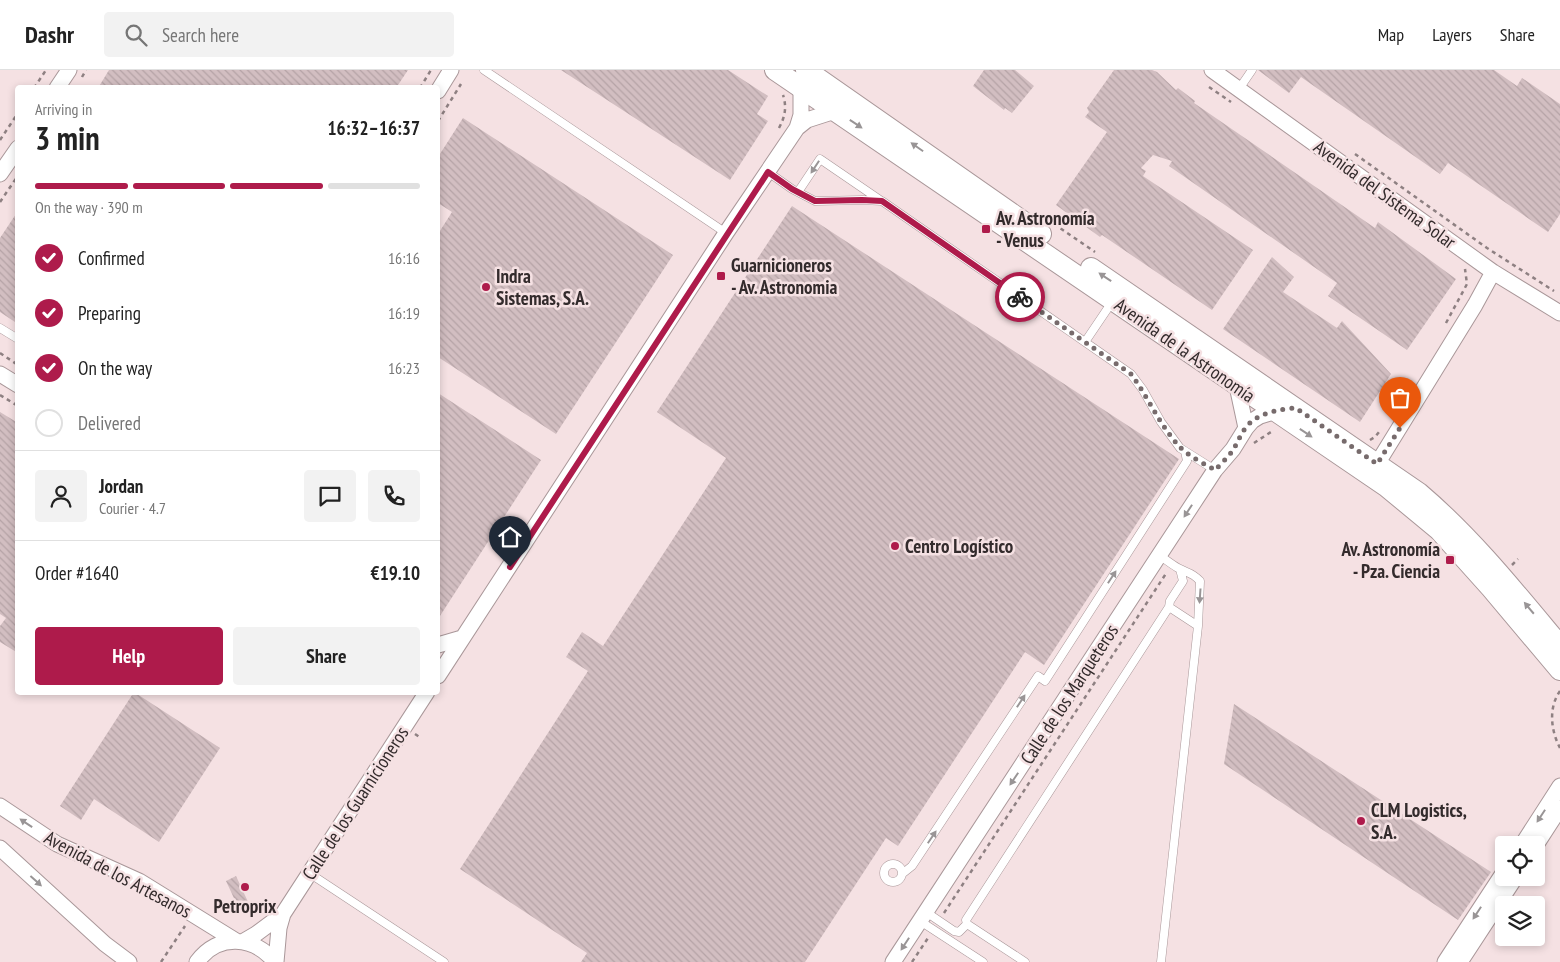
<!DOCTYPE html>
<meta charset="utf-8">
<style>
body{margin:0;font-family:"PT Sans Narrow",sans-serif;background:#f2f2f2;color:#222;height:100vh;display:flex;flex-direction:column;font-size:19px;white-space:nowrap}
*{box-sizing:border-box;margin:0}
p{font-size:16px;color:#767676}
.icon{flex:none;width:28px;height:28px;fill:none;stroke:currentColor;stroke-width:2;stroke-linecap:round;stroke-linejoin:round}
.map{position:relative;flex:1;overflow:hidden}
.sheet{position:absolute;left:15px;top:15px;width:425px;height:610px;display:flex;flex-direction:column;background:#fff;border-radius:5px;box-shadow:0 2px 8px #0003}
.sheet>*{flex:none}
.tools{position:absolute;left:1495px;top:766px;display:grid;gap:10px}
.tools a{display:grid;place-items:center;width:50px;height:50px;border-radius:5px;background:#fff;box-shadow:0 2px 8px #0003;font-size:25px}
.pin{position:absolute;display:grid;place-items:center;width:42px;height:42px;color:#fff;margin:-51px -21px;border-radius:50% 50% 50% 0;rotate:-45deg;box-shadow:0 0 5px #0007}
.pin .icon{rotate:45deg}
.courier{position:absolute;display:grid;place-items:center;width:50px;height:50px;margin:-25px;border:4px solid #ae1b4b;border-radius:50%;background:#fff;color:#222;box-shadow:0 1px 6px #0007}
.overview em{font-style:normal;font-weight:700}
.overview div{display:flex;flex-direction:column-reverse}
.overview{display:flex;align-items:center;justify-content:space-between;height:85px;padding:0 20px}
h1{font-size:32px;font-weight:700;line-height:38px}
.bar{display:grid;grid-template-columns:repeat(4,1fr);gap:8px 5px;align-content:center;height:60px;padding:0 20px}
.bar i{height:6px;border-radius:4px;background:#e0e0e0}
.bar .current{background:#ae1b4b}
.bar p{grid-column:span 4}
.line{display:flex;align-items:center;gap:12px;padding:0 20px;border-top:1px solid #e0e0e0}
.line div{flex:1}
.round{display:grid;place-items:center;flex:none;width:52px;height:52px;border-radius:5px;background:#f2f2f2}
ol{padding:0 20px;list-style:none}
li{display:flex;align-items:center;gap:15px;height:55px}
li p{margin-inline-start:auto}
li .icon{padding:5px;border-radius:50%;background:#ae1b4b;color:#fff;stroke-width:4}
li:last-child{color:#767676}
li i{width:28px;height:28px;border:2px solid #e0e0e0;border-radius:50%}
.button{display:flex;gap:10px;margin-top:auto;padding:10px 20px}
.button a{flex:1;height:58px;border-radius:5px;background:#ae1b4b;color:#fff;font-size:20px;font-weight:700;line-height:58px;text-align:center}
.button a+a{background:#f2f2f2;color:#222}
header{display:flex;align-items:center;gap:30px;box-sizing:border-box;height:70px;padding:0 25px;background:#fff;border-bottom:1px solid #e0e0e0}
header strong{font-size:24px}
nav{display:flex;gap:28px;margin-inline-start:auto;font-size:18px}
.search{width:350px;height:45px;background:#f2f2f2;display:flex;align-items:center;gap:12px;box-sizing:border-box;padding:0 18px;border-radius:5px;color:#767676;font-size:19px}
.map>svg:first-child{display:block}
</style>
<header>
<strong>Dashr</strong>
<div class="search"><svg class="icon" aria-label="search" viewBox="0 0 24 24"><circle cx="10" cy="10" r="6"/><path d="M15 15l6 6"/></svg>Search here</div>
<nav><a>Map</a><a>Layers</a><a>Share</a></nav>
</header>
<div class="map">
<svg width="1560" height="892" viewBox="0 0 1560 892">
<defs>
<pattern id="building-back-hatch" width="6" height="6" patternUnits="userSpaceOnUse" patternTransform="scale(1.25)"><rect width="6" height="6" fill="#d2bec1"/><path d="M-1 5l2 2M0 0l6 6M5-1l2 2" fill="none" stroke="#b5a3a6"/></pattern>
</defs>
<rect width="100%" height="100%" fill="#f5e1e3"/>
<path fill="url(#building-back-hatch)" d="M109,0H408L396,18H98Z
M561,0H728L768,26L757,44L768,51L730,110Z
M984,0H1015L1034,16L1012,43L1005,38L1004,40L973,16Z
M1114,0H1152L1157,2L1176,20L1178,18L1195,31L1194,33L1375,158L1378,152L1456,209L1407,280L1328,226L1337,213L1169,96L1172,91L1153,85L1141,98L1146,101L1143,106L1253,180L1212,240L1102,165L1100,167L1056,135L1107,62L1085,47L1089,42L1087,38Z
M1258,0H1494L1517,16L1522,8L1560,34V144L1548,162L1448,93L1440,104L1301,7L1289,23Z
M463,48L673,185L556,364L438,287V164L452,142L438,133V87Z
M792,136L1179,389L1044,595L1025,582L898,776L886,768L805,892H581L587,883L460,799L588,601L566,587L582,562L603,576L726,388L657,342Z
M18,141V254L0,242V168Z
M1272,187L1294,207L1283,222L1337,258L1342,251L1391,304L1360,352L1223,259Z
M438,323L541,390L438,549Z
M0,342L18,353V583L0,572V556L6,548L0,544Z
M134,622L220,678L159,772L94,729L81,750L60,736Z
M1234,634L1491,802L1458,850L1224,694Z
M236,806L249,834L239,839L226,811Z"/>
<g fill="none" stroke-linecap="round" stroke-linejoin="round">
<defs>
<path id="service" d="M484,0L726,163
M1239,19L1252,0
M768,102L792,119L815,131L863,130L882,131L1131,304L1143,320L1161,352L1180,378L1215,400
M798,122L820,89L880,130
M0,258L18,269
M1085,272L1112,232
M1159,485C1165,489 1171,494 1178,498C1187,503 1192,502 1200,511L1198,556
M1169,537L1170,531L1183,511L1180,499
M884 803a9 9 0 1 1 18 0a9 9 0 1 1-18 0Z
M309,803L444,892
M902,804L912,796L1038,606L1045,611L1187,391L1185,381
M926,842L954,861L959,862L967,854
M920,851L983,892
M1025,892L967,854L966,850L1169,537L1198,556L1161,892"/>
<path id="minor" d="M1212,0L1493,202L1560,243
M57,18L69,0
M438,21L451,0
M797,58L801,45V10
M0,104L18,78
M0,304L18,315
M1237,316L1246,358
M1379,405L1377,394L1475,235L1493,202
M438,575L462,568
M438,606L726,163L797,58L807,50L835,41
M0,736L57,774L139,811L236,871
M1522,775L1560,716
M1536,775L1560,738
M0,778L105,874L129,892
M244,871L256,864L283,844L427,622
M197,892C218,863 254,866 275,892
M276,892L279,858L283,844
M893,892L1215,400L1233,379L1246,358L1252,351L1260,346L1283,339
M1445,892L1504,802
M1460,892L1515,808"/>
<path id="tertiary" d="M775,0L1387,417L1439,460L1491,518L1560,600
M806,0L1041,164
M1091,198L1419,423C1472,468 1515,522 1560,576"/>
</defs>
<use href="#service" stroke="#a99799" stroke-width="9"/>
<use href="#minor" stroke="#a99799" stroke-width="17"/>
<use href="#tertiary" stroke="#a99799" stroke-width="22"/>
<path stroke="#8e8082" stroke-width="2.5" stroke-dasharray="4 4" stroke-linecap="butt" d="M82,7L86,0
M1209,17L1231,32
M34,18L46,0
M420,18L431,0
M438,51L461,14
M779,58C785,47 787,37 783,25
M0,70L18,43
M1355,84L1487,178L1554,221
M0,132L17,107
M1054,154L1095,182
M1446,253L1467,214L1465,199
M0,283L18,295
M0,325L18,336
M1370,370L1375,367L1379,362
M1254,373L1274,360
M1512,495L1518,489
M1560,621C1548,638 1551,661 1560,678
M415,664L421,668
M944,843L1167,502
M161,892L185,856
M912,892L928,868"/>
<use href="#service" stroke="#fff" stroke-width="8"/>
<use href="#minor" stroke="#fff" stroke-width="15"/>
<use href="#tertiary" stroke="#fff" stroke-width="20"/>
</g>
<defs><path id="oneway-solid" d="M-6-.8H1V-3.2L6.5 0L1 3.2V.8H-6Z" transform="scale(1.25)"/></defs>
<g fill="#999596">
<use href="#oneway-solid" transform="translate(856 54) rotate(34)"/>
<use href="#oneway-solid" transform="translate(917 77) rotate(-145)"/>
<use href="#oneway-solid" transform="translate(815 97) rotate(123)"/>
<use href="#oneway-solid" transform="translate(1105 207) rotate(-146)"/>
<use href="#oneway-solid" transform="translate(1306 363) rotate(34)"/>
<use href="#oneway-solid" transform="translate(1188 441) rotate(123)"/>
<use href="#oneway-solid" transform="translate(1112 507) rotate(-57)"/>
<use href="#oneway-solid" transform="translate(1200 526) rotate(94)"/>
<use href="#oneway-solid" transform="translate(1529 538) rotate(-130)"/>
<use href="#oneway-solid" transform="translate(1021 631) rotate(-57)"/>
<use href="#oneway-solid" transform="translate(1014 709) rotate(124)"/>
<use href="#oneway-solid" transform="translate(1541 746) rotate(123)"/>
<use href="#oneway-solid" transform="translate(26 753) rotate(-146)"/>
<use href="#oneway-solid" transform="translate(932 767) rotate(-56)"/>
<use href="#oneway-solid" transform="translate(36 811) rotate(42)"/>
<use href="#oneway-solid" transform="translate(1477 843) rotate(123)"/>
<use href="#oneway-solid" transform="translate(905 874) rotate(123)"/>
</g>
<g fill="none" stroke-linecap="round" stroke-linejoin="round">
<path stroke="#776b6c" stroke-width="5" stroke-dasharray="0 9" d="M1020,227L1131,304C1148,327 1159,354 1179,376C1188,386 1203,393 1215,400C1221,394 1228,387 1233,380C1238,372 1241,363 1247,356C1258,343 1280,339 1296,338L1377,394L1400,358"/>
<path stroke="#ae1b4b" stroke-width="6" d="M510,497L768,102L792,119L815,131L862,130L882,131L1020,227"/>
</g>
<g fill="#ae1b4b" stroke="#f5e1e3" stroke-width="2">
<rect x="981" y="154" width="10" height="10" rx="2.5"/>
<rect x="716" y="201" width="10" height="10" rx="2.5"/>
<circle cx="486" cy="217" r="5"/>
<circle cx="895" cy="476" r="5"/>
<rect x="1445" y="485" width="10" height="10" rx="2.5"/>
<circle cx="1361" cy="751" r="5"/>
<circle cx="245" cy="817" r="5"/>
</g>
<g text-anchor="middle" stroke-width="5" stroke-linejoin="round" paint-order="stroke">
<g font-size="19" fill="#332b2c" stroke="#f5e1e3">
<text transform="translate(1385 124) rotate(36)" y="7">Avenida del Sistema Solar</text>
<text transform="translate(1185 280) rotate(35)" y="7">Avenida de la Astronomía</text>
<text transform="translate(1069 624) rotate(-57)" y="7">Calle de los Marqueteros</text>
<text transform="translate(355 733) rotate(-57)" y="7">Calle de los Guarnicioneros</text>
<text transform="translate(118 804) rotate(28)" y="7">Avenida de los Artesanos</text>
</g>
<g font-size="19" font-weight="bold" fill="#332b2c" stroke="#f5e1e3" text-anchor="start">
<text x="996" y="155">Av. Astronomía<tspan x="996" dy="22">- Venus</tspan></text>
<text x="731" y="202">Guarnicioneros<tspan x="731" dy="22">- Av. Astronomia</tspan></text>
<text x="496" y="213">Indra<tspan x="496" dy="22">Sistemas, S.A.</tspan></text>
<text x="905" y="483">Centro Logístico</text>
<text x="1440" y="486" text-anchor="end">Av. Astronomía<tspan x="1440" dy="22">- Pza. Ciencia</tspan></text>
<text x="1371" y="747">CLM Logistics,<tspan x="1371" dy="22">S.A.</tspan></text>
<text x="245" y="843" text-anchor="middle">Petroprix</text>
</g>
</g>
</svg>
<div class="tools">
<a><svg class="icon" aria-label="locate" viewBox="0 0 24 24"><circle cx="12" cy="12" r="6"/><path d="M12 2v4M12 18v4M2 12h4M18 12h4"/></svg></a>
<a><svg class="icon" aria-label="layers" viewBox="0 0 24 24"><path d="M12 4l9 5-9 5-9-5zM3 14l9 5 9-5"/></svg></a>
</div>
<div class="pin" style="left:1400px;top:358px;background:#ea580c"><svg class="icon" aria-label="bag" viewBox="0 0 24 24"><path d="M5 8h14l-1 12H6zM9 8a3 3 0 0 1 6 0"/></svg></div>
<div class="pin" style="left:510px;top:497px;background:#1f2937"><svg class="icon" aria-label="home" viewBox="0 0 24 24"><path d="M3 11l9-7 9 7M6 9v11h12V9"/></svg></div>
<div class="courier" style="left:1020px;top:227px"><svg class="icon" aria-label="bike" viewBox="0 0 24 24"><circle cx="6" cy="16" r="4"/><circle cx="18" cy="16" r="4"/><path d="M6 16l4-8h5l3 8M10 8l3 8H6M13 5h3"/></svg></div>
<section class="sheet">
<div class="overview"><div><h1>3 min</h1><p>Arriving in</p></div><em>16:32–16:37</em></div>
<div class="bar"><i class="current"></i><i class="current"></i><i class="current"></i><i></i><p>On the way · 390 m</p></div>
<ol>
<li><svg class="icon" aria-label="check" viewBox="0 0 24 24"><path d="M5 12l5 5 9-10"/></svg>Confirmed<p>16:16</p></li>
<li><svg class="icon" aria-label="check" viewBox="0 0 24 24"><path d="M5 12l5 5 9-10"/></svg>Preparing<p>16:19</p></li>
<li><svg class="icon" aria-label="check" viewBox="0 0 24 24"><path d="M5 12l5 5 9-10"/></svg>On the way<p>16:23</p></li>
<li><i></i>Delivered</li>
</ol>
<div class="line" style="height:90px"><a class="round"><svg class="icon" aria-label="person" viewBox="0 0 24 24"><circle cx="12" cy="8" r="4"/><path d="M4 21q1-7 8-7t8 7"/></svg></a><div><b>Jordan</b><p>Courier · 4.7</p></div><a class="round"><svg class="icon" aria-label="chat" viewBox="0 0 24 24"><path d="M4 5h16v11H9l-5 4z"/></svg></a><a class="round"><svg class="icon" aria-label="phone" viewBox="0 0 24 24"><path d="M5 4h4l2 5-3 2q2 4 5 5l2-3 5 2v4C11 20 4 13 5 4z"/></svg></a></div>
<div class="line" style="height:65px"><div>Order #1640</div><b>€19.10</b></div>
<div class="button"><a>Help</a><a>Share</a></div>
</section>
</div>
